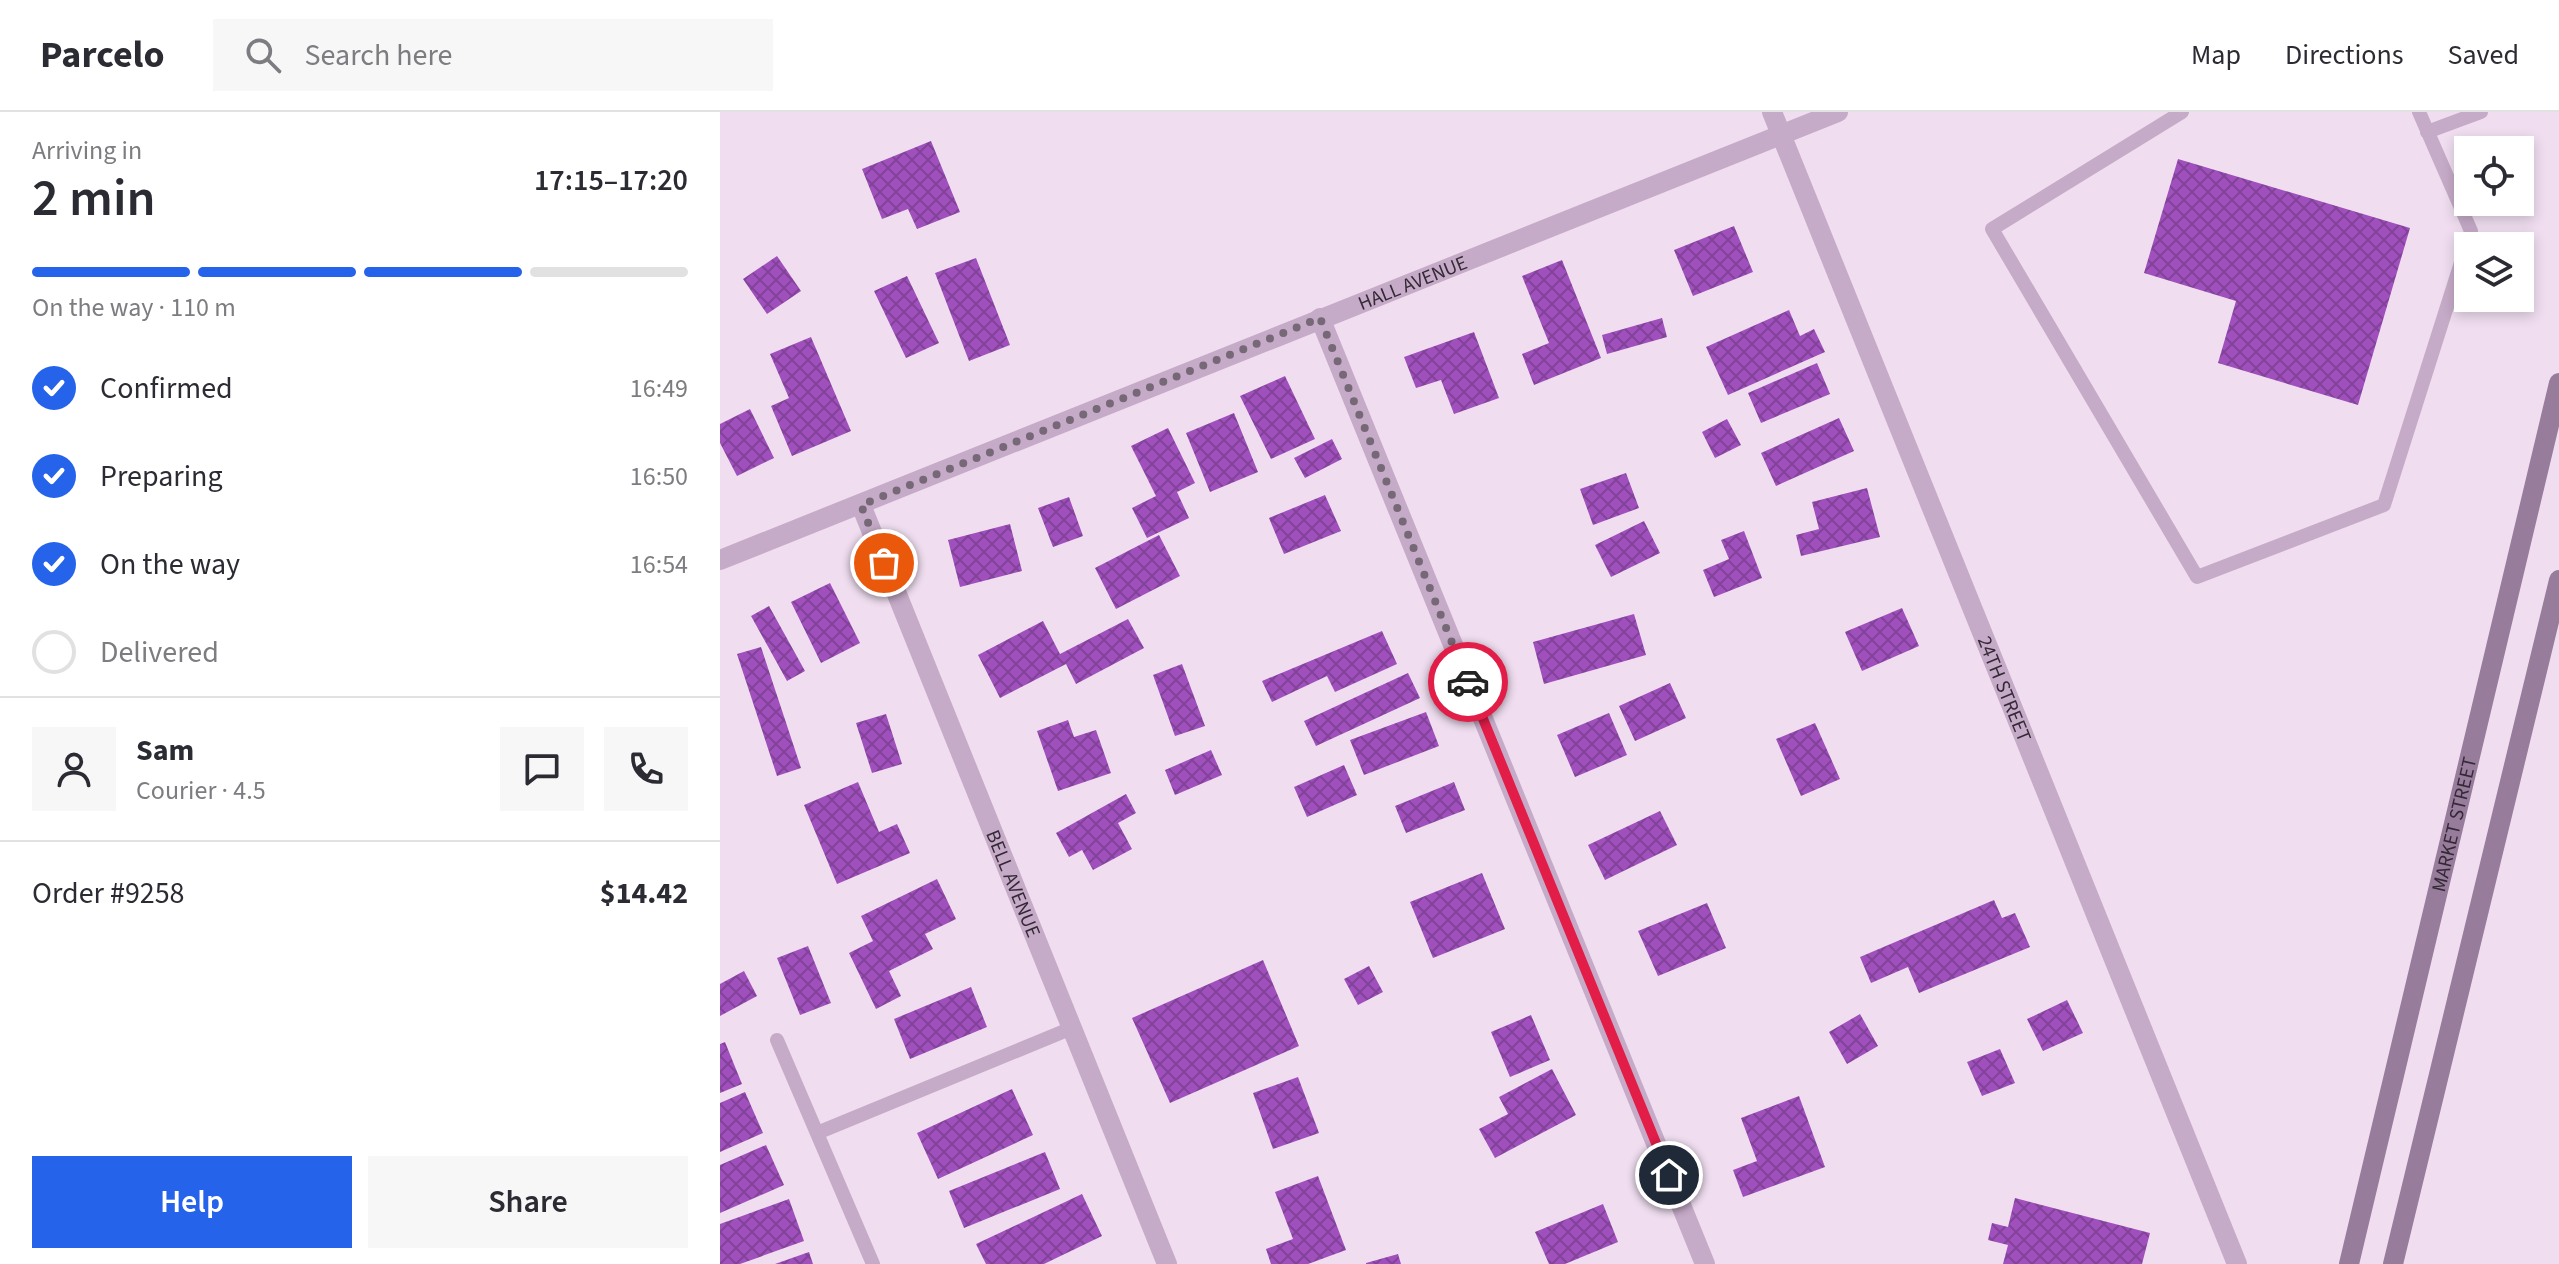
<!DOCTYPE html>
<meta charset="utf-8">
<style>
body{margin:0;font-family:"Source Sans 3",sans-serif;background:#f7f7f7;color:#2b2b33;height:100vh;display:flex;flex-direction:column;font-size:30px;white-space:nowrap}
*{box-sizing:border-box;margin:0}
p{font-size:26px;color:#7c7c81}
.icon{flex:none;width:44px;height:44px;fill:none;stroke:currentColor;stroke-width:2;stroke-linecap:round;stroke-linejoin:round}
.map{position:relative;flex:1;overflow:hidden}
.details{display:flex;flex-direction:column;background:#fff;width:720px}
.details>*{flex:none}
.controls{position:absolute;left:1734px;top:24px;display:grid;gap:16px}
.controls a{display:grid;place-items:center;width:80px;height:80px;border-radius:0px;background:#fff;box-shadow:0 4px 12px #0003;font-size:40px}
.pin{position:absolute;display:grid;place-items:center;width:68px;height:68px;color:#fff;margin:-34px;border:4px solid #fff;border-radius:50%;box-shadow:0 2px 8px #0007}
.courier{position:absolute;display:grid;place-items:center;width:80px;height:80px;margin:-40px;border:6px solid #e11d48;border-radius:50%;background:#fff;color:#222;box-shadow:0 2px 10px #0007}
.head em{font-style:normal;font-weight:600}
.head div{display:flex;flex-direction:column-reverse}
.head{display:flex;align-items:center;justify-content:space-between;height:136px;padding:0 32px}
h1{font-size:52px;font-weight:600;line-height:60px}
.bar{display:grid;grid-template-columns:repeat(4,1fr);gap:12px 8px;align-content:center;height:96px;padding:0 32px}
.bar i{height:10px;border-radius:6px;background:#e1e1e2}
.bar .on{background:#2563eb}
.bar p{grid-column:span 4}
.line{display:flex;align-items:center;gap:20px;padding:0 32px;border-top:2px solid #e1e1e2}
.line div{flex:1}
.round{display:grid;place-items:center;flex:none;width:84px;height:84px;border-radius:0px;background:#f7f7f7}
ol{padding:0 32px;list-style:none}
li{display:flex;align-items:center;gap:24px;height:88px}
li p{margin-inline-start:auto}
li .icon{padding:8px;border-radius:50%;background:#2563eb;color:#fff;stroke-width:4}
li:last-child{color:#7c7c81}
li i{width:44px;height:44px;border:4px solid #e1e1e2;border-radius:50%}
.action{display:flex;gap:16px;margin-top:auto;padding:16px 32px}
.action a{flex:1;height:92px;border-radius:0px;background:#2563eb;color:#fff;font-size:32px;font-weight:600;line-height:92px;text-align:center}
.action a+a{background:#f7f7f7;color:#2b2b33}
header{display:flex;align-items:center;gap:48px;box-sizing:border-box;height:112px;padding:0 40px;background:#fff;border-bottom:2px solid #e1e1e2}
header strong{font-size:38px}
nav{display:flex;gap:44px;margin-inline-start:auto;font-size:28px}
.search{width:560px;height:72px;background:#f7f7f7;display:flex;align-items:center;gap:20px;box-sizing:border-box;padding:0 28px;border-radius:0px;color:#7c7c81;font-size:30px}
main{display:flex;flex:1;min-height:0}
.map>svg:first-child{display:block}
</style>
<header>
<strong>Parcelo</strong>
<div class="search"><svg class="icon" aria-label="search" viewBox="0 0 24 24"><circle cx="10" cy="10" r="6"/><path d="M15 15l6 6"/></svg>Search here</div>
<nav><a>Map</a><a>Directions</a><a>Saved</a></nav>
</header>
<main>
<section class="details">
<div class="head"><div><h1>2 min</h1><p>Arriving in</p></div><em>17:15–17:20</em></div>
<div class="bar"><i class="on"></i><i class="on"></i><i class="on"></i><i></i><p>On the way · 110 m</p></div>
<ol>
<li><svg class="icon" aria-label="check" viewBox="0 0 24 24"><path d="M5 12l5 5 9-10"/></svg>Confirmed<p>16:49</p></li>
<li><svg class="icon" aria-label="check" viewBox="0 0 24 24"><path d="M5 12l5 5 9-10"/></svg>Preparing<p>16:50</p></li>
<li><svg class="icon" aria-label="check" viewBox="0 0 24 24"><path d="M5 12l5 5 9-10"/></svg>On the way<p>16:54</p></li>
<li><i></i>Delivered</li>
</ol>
<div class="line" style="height:144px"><a class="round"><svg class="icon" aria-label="person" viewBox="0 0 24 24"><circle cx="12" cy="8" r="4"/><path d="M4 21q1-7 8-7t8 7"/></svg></a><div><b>Sam</b><p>Courier · 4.5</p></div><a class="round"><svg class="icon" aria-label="chat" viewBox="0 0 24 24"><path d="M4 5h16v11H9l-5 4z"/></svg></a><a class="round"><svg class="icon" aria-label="phone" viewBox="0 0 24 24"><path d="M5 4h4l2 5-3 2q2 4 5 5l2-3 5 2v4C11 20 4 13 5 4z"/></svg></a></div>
<div class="line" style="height:104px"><div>Order #9258</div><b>$14.42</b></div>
<div class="action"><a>Help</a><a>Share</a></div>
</section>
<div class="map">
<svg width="1839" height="1152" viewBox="0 0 1839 1152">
<defs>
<pattern id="building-cross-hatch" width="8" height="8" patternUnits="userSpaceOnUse" patternTransform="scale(2)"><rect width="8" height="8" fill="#a050bc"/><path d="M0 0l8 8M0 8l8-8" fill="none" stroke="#83429a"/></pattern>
</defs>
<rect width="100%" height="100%" fill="#f0def0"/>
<path fill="url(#building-cross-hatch)" d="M211,29L240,100L197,117L188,97L162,107L142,57Z
M1458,47L1690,116L1638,293L1498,251L1516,189L1424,161Z
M1014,114L1033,160L973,184L954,138Z
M57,144L81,179L47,202L23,167Z
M256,146L290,233L249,249L215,161Z
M842,148L881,246L814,273L802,242L829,231L802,164Z
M187,164L219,231L186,246L154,179Z
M1069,198L1080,224L1094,217L1105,240L1008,283L986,235Z
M942,206L947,225L887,242L882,223Z
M754,220L779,286L734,302L721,268L696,276L684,245Z
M91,225L131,319L72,344L51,294L69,286L50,242Z
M1097,251L1110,282L1041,311L1028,281Z
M565,264L595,327L551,347L520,284Z
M30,297L54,346L17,364L0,331V312Z
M514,301L538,360L490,380L466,321Z
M1119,306L1134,339L1056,374L1041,341Z
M1007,307L1021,333L995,346L982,320Z
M448,316L475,371L457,380L469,406L427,426L412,396L436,384L411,334Z
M612,327L622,347L585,366L574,346Z
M906,361L919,396L873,413L860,377Z
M1147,376L1160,425L1081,444L1076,423L1099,417L1092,390Z
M605,383L621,419L564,442L549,406Z
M349,385L363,424L333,435L318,396Z
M924,409L940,441L891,465L875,433Z
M290,412L302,459L240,475L228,428Z
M1024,419L1042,466L994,485L983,458L1009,447L1001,428Z
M439,423L460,464L396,497L375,456Z
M110,471L140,531L101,551L71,490Z
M49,494L85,559L67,569L31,504Z
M1182,496L1199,534L1142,559L1125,520Z
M914,502L926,543L824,572L813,530Z
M408,507L424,536L356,572L346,552L280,586L258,543L323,509L340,542Z
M662,519L677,552L615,580L607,564L552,590L542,569Z
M41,535L81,656L57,664L17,542Z
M462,552L485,614L455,624L433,563Z
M688,561L700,586L596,634L584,609Z
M950,571L966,606L915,629L899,594Z
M706,600L719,634L644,663L630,628Z
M889,601L907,643L855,665L837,623Z
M166,602L182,652L152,661L136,611Z
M348,608L354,625L376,618L391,661L338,679L317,619Z
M1095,611L1120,667L1081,684L1056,627Z
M491,638L502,663L455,683L445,658Z
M624,653L637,683L587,705L574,675Z
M138,670L159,720L177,712L190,741L117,772L84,693Z
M734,670L745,698L686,721L675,694Z
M406,682L416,701L398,711L412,737L373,758L362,738L349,745L336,721Z
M940,699L957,733L885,768L868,733Z
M762,761L785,817L713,846L690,790Z
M217,767L236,807L205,822L213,837L169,859L181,884L156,897L129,841L153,829L141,804Z
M1274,788L1282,806L1295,801L1310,835L1199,881L1188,855L1151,871L1140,845Z
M987,791L1006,836L938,864L918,819Z
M88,834L111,891L80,903L57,846Z
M543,848L579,934L450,991L412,906Z
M649,854L663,880L638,893L624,867Z
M24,859L37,884L0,904V872Z
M251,875L267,915L190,947L174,907Z
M1347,888L1363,921L1323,939L1307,907Z
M1140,902L1158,934L1127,952L1109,920Z
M811,903L830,948L790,965L771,920Z
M5,930L22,972L0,981V932Z
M1280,937L1295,971L1262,984L1247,950Z
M832,957L856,1003L775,1046L759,1017L788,1002L779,985Z
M578,965L599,1021L553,1037L533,981Z
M292,977L313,1023L218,1067L197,1021Z
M25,980L43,1021L0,1040V991Z
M1079,984L1105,1055L1023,1085L1013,1058L1037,1049L1021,1006Z
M46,1033L64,1073L0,1101V1053Z
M325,1040L340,1077L244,1116L229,1079Z
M598,1064L626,1138L588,1152H551L546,1137L573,1127L555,1080Z
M362,1082L382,1124L324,1152H266L256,1132Z
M1295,1086L1430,1121L1422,1152H1283L1288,1133L1268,1128L1272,1111L1288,1115Z
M69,1087L84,1129L20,1152H0V1112Z
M883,1092L898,1130L845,1152H829L815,1120Z
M89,1140L93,1152H55Z
M678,1142L681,1152H646V1151Z"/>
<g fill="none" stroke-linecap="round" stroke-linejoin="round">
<path stroke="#c6abc8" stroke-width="14" d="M1462,0L1272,117L1477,465L1664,393L1751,119L1699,0
M1707,20L1761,0
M57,928L153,1152
M97,1021L352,916"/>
<g stroke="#c6abc8" stroke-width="20">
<path id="s1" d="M1052,0L1517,1152"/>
<path d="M600,206L985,1152"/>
<path id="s2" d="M141,393L447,1152"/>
<path id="s3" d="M0,448L1118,0"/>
</g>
<g stroke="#977c9b" stroke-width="20">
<path id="s4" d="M1629,1152L1839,271"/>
<path d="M1673,1152L1839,468"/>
</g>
</g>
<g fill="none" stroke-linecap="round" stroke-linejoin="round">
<path stroke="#766877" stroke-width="8" stroke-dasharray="0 14.4" d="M164,451L141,393L600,206L748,570"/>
<path stroke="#e11d48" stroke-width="10" d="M748,570L949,1063"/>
</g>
<g text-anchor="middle" stroke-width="8" stroke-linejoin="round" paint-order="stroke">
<g font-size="20" fill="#342936" stroke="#f8eaf8">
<text dy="7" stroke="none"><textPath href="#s3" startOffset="746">HALL AVENUE</textPath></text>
<text dy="7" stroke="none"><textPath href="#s1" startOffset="622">24TH STREET</textPath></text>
<text dy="7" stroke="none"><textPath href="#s4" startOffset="452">MARKET STREET</textPath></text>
<text dy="7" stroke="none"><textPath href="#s2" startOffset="408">BELL AVENUE</textPath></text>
</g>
</g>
</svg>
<div class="controls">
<a><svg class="icon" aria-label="locate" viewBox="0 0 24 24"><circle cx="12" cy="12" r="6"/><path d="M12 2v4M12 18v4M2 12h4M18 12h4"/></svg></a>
<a><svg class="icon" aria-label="layers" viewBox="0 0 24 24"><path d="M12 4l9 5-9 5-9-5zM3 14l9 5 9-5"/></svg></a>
</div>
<div class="pin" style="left:164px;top:451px;background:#ea580c"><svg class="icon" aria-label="bag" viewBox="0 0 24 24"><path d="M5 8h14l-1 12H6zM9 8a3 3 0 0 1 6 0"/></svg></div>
<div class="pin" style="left:949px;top:1063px;background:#1f2937"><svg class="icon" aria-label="home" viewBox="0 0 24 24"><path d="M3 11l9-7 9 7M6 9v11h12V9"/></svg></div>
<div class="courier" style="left:748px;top:570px"><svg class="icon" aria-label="car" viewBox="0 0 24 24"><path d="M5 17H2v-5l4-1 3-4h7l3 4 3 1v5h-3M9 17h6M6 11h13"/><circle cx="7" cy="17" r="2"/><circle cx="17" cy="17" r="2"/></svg></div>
</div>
</main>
